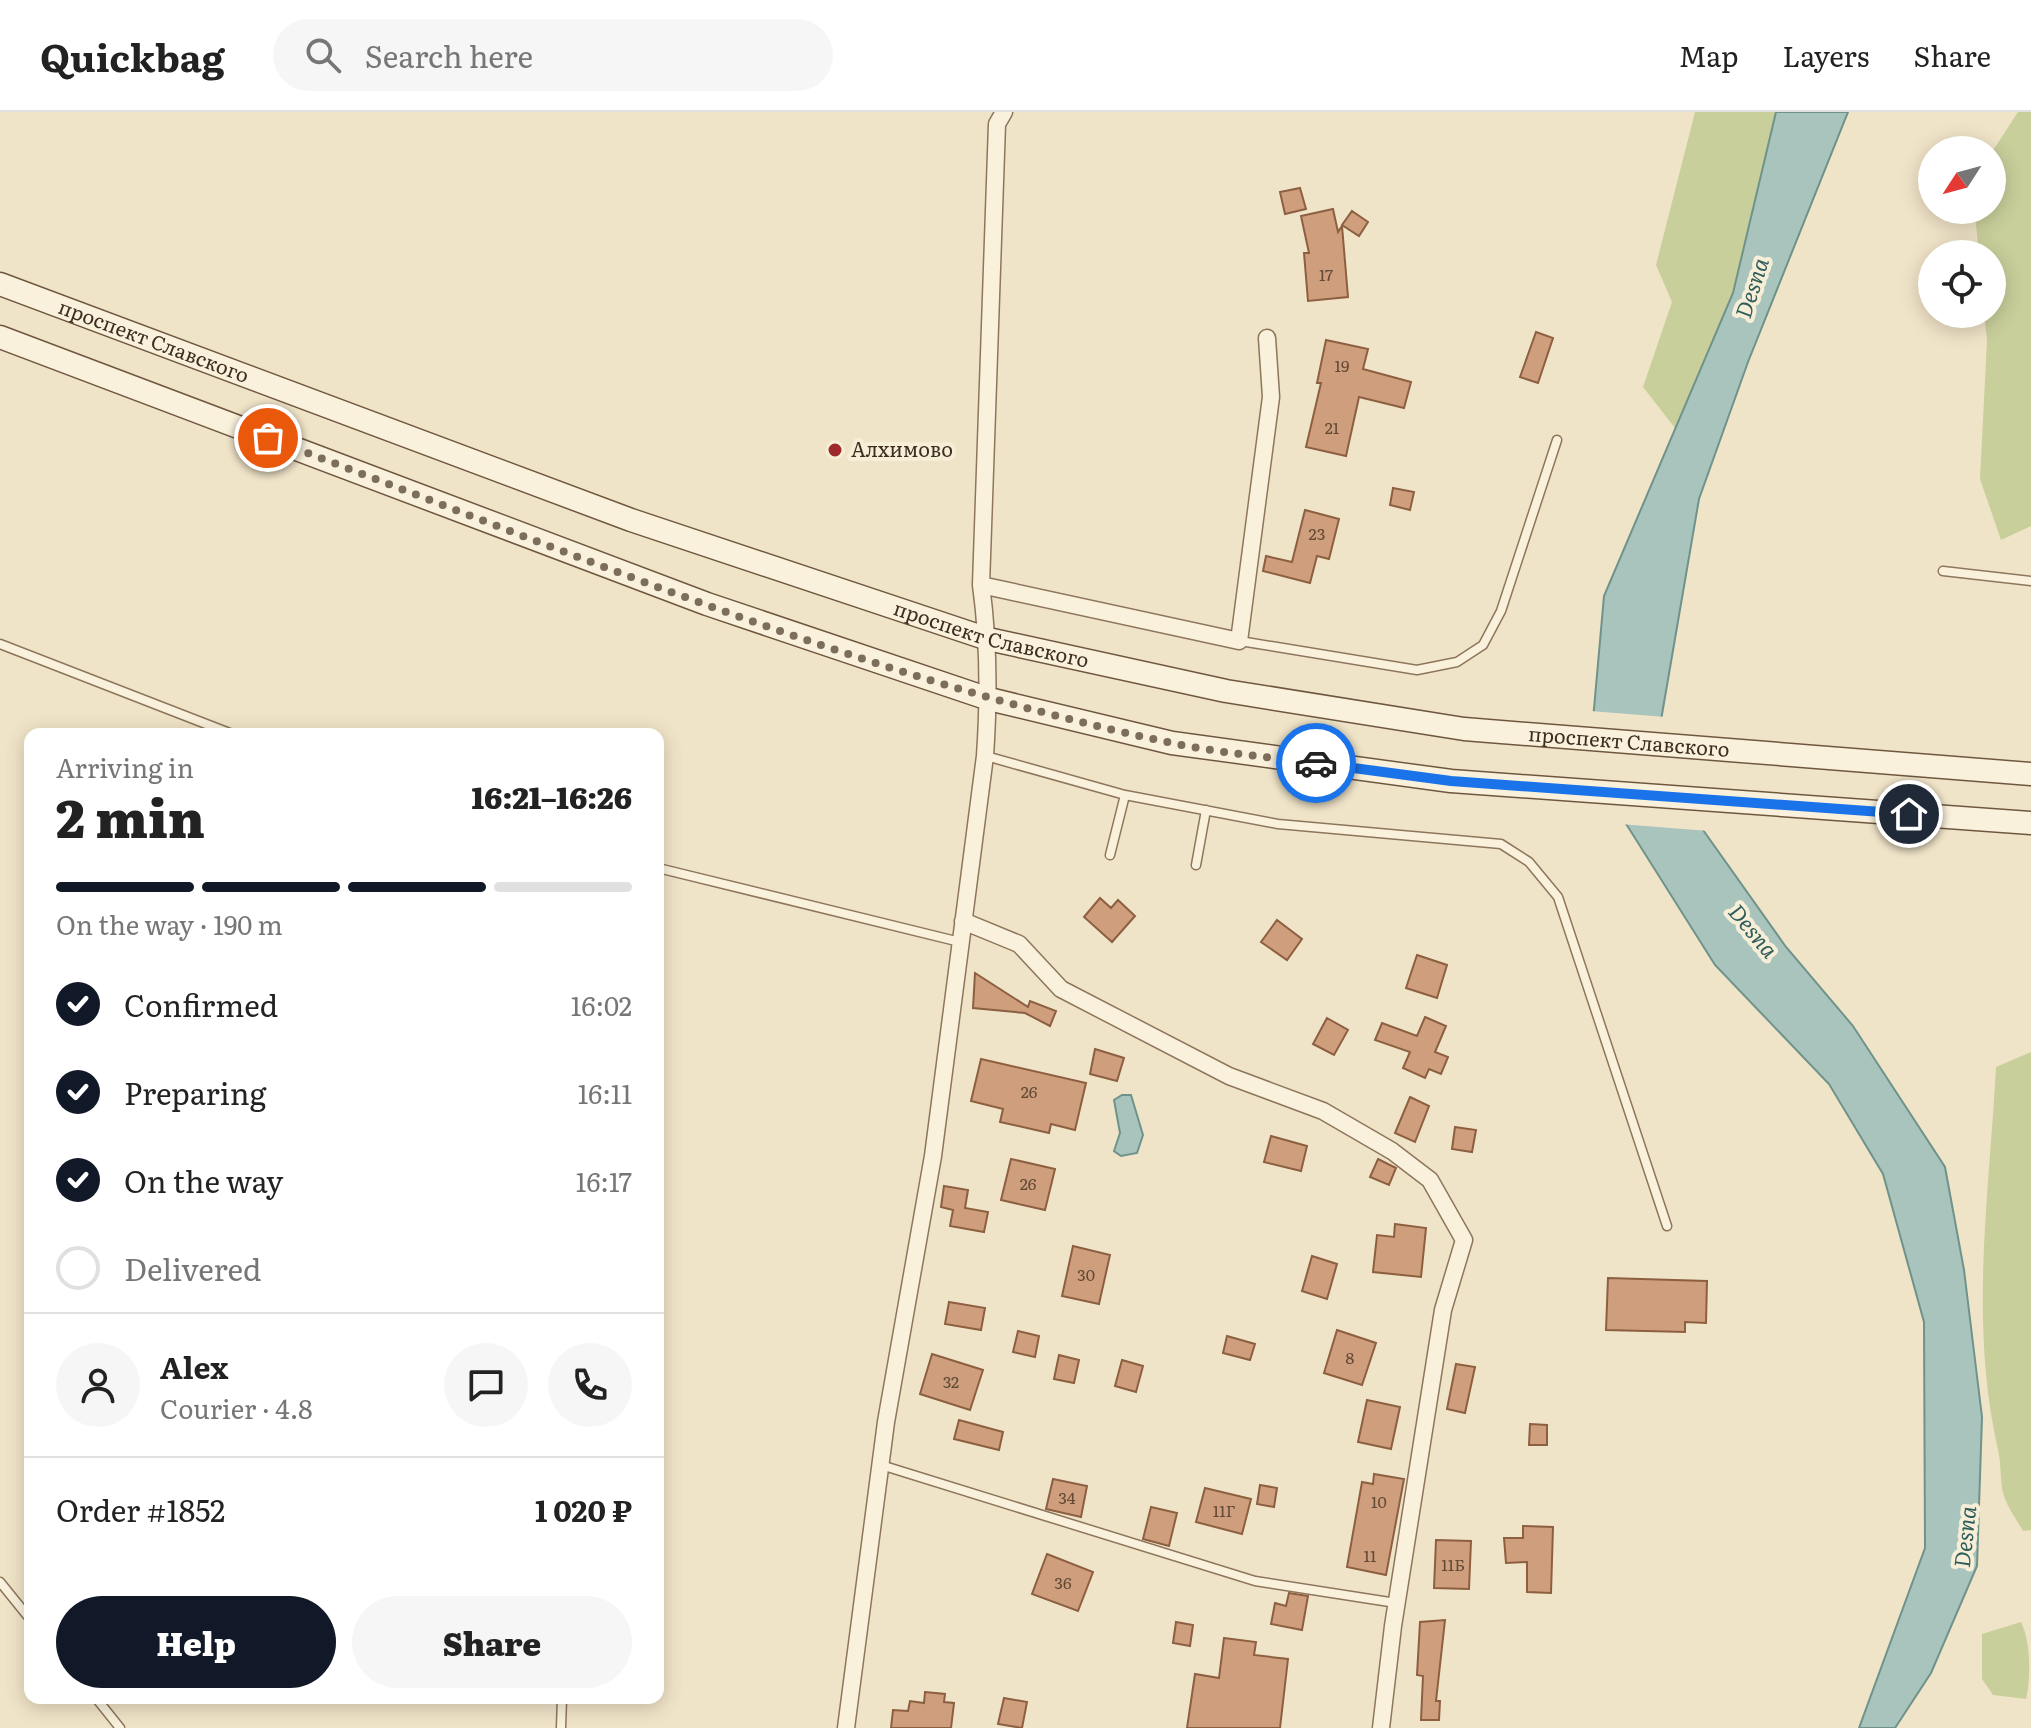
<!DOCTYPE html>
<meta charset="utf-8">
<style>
body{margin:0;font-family:Literata,serif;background:#f6f6f6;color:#222;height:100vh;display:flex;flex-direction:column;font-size:30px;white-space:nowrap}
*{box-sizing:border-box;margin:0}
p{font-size:26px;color:#767676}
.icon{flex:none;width:44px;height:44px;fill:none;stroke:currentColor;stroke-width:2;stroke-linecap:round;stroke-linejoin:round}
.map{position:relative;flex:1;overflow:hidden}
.details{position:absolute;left:24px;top:616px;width:640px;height:976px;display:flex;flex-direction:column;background:#fff;border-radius:16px;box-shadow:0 4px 20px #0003}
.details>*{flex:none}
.needle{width:52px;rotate:234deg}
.fabs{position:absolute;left:1918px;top:24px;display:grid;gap:16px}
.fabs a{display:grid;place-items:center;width:88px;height:88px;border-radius:50%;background:#fff;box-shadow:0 4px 20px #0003;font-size:40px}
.pin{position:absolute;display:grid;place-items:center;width:68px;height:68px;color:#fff;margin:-34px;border:4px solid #fff;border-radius:50%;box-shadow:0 2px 8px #0007}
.courier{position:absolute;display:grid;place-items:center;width:80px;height:80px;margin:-40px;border:6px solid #1a73e8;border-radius:50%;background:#fff;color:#222;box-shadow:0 2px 10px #0007}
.summary em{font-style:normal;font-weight:800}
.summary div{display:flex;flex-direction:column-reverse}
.summary{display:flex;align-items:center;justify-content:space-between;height:136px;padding:0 32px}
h1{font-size:52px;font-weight:800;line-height:60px}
.bar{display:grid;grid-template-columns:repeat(4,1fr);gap:12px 8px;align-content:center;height:96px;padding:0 32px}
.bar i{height:10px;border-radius:6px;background:#e0e0e0}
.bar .active{background:#111827}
.bar p{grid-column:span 4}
.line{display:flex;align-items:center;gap:20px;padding:0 32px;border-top:2px solid #e0e0e0}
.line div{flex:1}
.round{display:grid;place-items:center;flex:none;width:84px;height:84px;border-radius:42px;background:#f6f6f6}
ol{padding:0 32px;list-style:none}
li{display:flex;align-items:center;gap:24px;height:88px}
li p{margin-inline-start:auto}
li .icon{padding:8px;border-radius:50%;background:#111827;color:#fff;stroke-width:4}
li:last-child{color:#767676}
li i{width:44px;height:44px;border:4px solid #e0e0e0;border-radius:50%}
.primary-button{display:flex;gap:16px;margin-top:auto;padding:16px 32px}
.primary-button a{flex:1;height:92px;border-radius:48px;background:#111827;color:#fff;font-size:32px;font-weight:800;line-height:92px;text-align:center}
.primary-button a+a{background:#f6f6f6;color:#222}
header{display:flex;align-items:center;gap:48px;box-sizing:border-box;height:112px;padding:0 40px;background:#fff;border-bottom:2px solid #e0e0e0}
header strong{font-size:38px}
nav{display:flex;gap:44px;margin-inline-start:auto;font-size:28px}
.search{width:560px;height:72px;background:#f6f6f6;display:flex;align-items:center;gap:20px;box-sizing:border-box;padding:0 28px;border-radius:44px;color:#767676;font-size:30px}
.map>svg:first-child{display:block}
</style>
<header>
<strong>Quickbag</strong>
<div class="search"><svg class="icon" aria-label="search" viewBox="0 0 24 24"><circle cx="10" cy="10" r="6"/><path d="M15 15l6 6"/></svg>Search here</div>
<nav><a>Map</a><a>Layers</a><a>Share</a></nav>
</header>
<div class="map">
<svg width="2031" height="1616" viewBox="0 0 2031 1616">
<rect width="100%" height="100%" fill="#f0e4c8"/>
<path fill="#c9cf9b" d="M1695,0H1776L1733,181L1675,316L1643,275L1672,190L1656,153Z
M2018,0H2031V414L2001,428L1980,367L1987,228L1984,202H1992V142H1979L1975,103L1976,98H1992V40Z
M2031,940V1418L2023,1419C2017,1408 2009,1398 2005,1387C1999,1373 2002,1354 1998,1338C1969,1210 1989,1085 1996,955Z
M2021,1510C2031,1530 2031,1566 2026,1587L1993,1583L1982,1567V1522Z"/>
<path fill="#a9c4bc" stroke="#6f938a" stroke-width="2" d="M1776,0H1848L1748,250L1699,387L1660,614L1696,708L1786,835L1853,914L1945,1055L1964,1158L1982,1305L1977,1454L1931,1561L1895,1616H1859L1925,1436L1924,1210L1883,1062L1829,972L1715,853L1589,653L1604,484L1733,181Z
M1122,983H1131L1143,1023L1137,1041L1121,1044L1114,1039L1120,1021L1114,988Z"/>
<path fill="#f0e4c8" d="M1590,599L1666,605L1664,614L1700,706L1709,719L1620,712L1585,654Z"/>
<path fill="#cf9f7d" stroke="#8d5f41" stroke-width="2" d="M1300,76L1306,97L1285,102L1280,80Z
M1333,97L1338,120L1342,114L1348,185L1308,189L1304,141H1309L1301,104Z
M1352,99L1368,110L1359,124L1342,113Z
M1536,220L1553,226L1538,271L1520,265Z
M1326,228L1368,237L1363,257L1411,270L1404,296L1359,285L1346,344L1306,335L1321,271H1317Z
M1393,376L1414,380L1410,398L1390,393Z
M1305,398L1339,407L1329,447L1317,444L1310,471L1263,459L1266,444L1292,450Z
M1100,786L1111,796L1118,788L1135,804L1112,830L1084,805Z
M1277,808L1302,827L1287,848L1261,830Z
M1417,843L1447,853L1437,886L1406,876Z
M975,861L1028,895L1030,889L1056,899L1050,914L1025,901L973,896Z
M1425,905L1446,914L1435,940L1448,945L1441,962L1429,957L1425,966L1403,956L1410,940L1375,928L1382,911L1417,924Z
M1327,906L1348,918L1334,943L1313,932Z
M1095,937L1124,946L1117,969L1090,962Z
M981,947L1086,971L1075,1018L1051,1012L1049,1021L1000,1010L1003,997L971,989Z
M1410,985L1429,994L1415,1030L1395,1021Z
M1455,1015L1476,1018L1472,1040L1452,1037Z
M1271,1024L1307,1034L1301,1059L1264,1050Z
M1011,1047L1055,1057L1045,1098L1001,1088Z
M1378,1047L1396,1056L1389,1073L1370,1065Z
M944,1074L968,1078L965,1096L988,1100L984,1120L950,1114L953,1098L941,1095Z
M1395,1112L1426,1116L1421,1165L1373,1160L1377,1123L1394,1125Z
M1073,1134L1110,1143L1099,1192L1062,1184Z
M1312,1144L1337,1152L1327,1187L1302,1179Z
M1608,1166L1707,1169L1706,1211L1685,1210V1220L1606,1218Z
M949,1190L985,1196L981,1218L945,1212Z
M1337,1218L1376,1231L1362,1273L1324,1261Z
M1018,1219L1039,1224L1035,1245L1013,1240Z
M1227,1224L1255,1232L1250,1248L1223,1241Z
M932,1242L983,1258L970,1298L920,1282Z
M1059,1243L1079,1248L1074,1271L1054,1267Z
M1122,1248L1143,1254L1136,1280L1115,1274Z
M1456,1252L1475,1255L1465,1301L1447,1297Z
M1367,1288L1400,1295L1391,1337L1358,1330Z
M959,1308L1003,1320L999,1338L954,1327Z
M1530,1312L1547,1313V1333H1529Z
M1374,1362L1404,1367L1386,1463L1347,1455L1362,1370L1373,1372Z
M1053,1367L1087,1374L1081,1405L1046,1397Z
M1260,1373L1277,1376L1274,1395L1257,1392Z
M1205,1376L1251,1387L1242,1422L1196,1410Z
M1151,1395L1177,1401L1169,1434L1143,1427Z
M1523,1414L1553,1415L1551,1481L1527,1480V1450L1506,1451L1504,1426H1523Z
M1436,1428L1471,1429L1469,1477L1434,1476Z
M1047,1442L1093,1460L1078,1499L1032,1482Z
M1289,1481L1308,1484L1302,1518L1271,1512L1275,1491L1286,1494Z
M1445,1508L1436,1589H1440L1439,1608H1421L1423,1564L1417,1563L1420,1510Z
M1176,1510L1193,1513L1190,1534L1173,1531Z
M1224,1526L1256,1530L1254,1543L1288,1547L1280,1616H1187L1195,1562L1219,1566Z
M925,1580L945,1582L944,1590L954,1591L951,1616H891L893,1598L908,1599L910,1589L924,1591Z
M1004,1586L1027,1590L1022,1616L998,1612Z"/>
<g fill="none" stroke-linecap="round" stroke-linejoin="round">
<defs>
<path id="lane" d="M1943,459L2031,469
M1240,529L1417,558L1457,550L1483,533L1501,499L1557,328
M0,532L232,622
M986,644L1125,683L1278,712L1501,732L1529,750L1558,785L1667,1114
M1110,743L1125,683
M1196,753L1206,698
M658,756L960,830
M881,1353L1255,1469L1396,1491
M0,1470L30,1507
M96,1586L120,1616
M561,1616L562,1586"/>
<path id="street" d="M981,473L1239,529L1271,285L1267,226
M963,809L1019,832L1061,877L1229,964L1323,999L1392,1039L1430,1068L1464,1128L1443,1198L1393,1514L1381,1616
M846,1616L886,1310L933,1044L985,644C989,586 989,531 981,473L997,12L1004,0"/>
<g id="secondary">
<path id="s1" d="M0,172L631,408L988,527L1226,579L1464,617L2031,662"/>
<path d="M0,225L707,492L989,587L1172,631L1451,669L2031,711"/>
</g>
</defs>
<use href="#lane" stroke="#8d765c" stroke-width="11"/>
<use href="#street" stroke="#8d765c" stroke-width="19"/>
<use href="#secondary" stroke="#6f573f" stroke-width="25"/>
<use href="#lane" stroke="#faf1dc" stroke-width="8"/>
<use href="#street" stroke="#faf1dc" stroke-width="16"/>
<use href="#secondary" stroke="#faf1dc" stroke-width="22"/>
</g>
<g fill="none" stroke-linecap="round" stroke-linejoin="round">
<path stroke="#7c6e5b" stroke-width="8" stroke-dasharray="0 14.4" d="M268,326C563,437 862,566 1172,631C1219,641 1268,645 1316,651"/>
<path stroke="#1a73e8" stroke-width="10" d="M1316,651L1451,669L1909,702"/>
</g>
<circle fill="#9e2a2b" stroke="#f7eed8" stroke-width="3" cx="835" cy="338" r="8"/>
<g text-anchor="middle" stroke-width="8" stroke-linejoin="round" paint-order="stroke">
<g font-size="16" fill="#624a37">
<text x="1326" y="169">17</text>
<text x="1342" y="260">19</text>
<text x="1332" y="322">21</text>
<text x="1317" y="428">23</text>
<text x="1029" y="986">26</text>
<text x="1028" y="1078">26</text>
<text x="1086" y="1169">30</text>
<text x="1350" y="1252">8</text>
<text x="951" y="1276">32</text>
<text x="1067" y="1392">34</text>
<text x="1379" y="1396">10</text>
<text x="1224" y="1405">11Г</text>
<text x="1370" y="1450">11</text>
<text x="1453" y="1459">11Б</text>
<text x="1063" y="1477">36</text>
</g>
<g font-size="20" fill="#3d2e20" stroke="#f7eed8">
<text dy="7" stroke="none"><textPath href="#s1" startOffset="164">проспект Славского</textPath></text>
<text dy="7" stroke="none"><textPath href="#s1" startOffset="1052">проспект Славского</textPath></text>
<text dy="7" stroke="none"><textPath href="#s1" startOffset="1700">проспект Славского</textPath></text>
</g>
<g font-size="20" fill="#3d2e20" stroke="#f7eed8" text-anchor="start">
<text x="851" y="345">Алхимово</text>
</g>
<g font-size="22" font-style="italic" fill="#2f5d5a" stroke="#f7eed8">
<text transform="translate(1752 176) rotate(-72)" y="8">Desna</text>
<text transform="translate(1753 819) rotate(50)" y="8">Desna</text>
<text transform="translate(1965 1425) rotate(-84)" y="8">Desna</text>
</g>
</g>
</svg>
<div class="fabs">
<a><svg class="needle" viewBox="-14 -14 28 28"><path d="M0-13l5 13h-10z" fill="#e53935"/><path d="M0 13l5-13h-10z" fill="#767676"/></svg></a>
<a><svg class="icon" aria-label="locate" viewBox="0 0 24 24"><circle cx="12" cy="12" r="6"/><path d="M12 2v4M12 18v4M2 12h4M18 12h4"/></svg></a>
</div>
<div class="pin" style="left:268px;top:326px;background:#ea580c"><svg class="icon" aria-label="bag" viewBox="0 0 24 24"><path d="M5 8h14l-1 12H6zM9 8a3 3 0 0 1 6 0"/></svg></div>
<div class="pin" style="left:1909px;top:702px;background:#1f2937"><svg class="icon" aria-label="home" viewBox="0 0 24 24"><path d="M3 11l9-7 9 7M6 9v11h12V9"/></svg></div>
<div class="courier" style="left:1316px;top:651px"><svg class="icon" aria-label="car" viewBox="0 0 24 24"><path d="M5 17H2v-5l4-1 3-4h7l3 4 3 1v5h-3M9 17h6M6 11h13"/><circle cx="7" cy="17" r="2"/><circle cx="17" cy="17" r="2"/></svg></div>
<section class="details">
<div class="summary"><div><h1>2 min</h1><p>Arriving in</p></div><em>16:21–16:26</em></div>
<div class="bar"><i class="active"></i><i class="active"></i><i class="active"></i><i></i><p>On the way · 190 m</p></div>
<ol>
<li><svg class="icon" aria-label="check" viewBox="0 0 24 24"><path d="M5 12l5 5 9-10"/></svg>Confirmed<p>16:02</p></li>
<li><svg class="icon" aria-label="check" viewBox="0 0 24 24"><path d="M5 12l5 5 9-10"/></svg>Preparing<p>16:11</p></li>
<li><svg class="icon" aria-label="check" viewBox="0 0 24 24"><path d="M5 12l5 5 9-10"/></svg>On the way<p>16:17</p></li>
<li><i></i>Delivered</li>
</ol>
<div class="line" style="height:144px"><a class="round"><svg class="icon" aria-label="person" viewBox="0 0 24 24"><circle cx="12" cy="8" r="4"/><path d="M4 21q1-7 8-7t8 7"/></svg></a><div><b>Alex</b><p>Courier · 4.8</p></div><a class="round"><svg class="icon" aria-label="chat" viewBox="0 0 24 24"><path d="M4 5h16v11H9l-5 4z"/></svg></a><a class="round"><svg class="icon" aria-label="phone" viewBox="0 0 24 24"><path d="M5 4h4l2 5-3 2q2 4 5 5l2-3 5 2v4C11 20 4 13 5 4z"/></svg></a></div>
<div class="line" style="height:104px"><div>Order #1852</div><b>1 020 ₽</b></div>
<div class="primary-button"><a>Help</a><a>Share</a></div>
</section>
</div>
